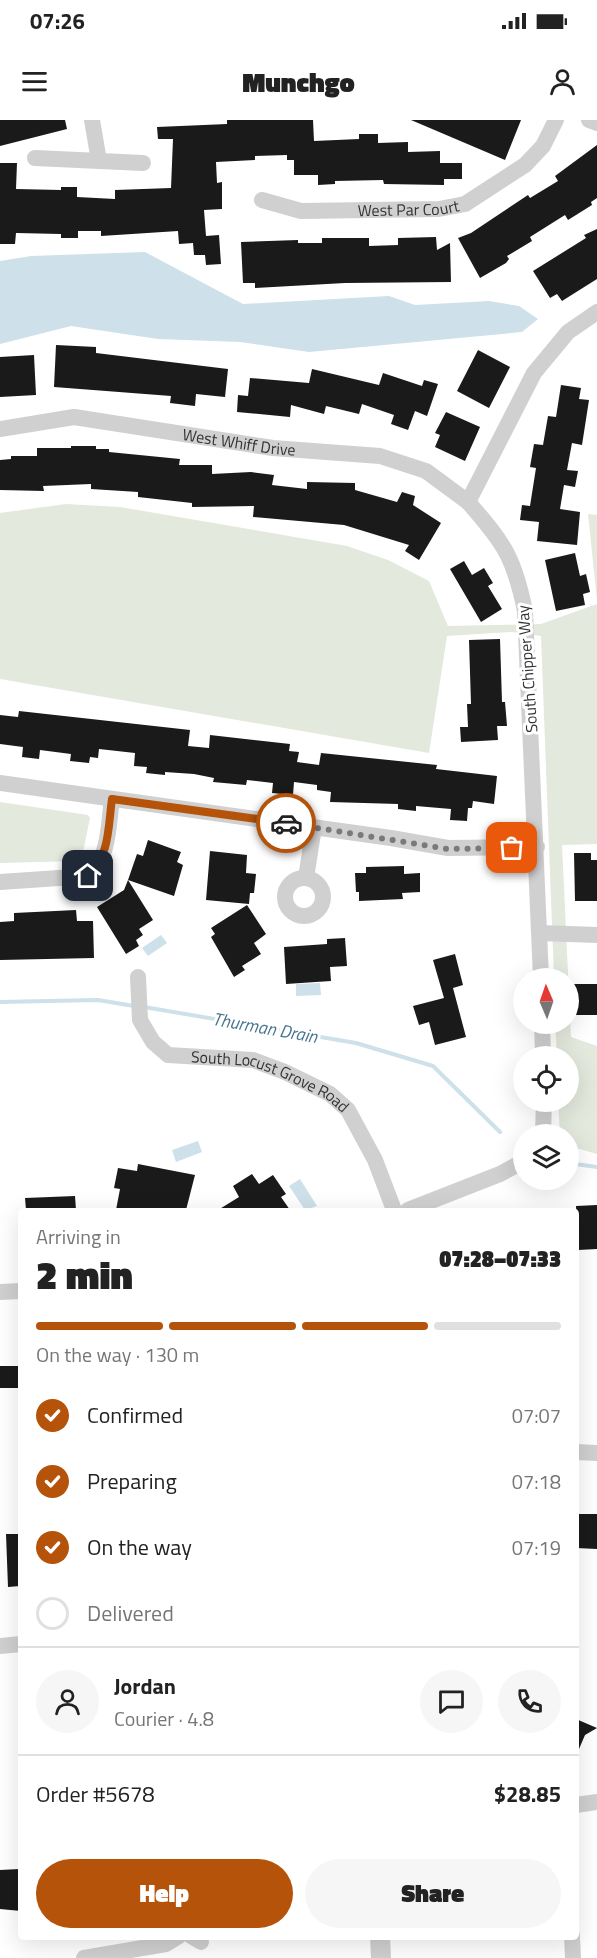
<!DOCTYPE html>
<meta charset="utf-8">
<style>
body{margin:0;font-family:"Titillium Web",sans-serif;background:#f6f6f6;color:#222;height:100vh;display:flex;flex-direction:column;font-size:22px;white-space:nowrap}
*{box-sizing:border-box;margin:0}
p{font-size:20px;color:#767676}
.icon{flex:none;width:33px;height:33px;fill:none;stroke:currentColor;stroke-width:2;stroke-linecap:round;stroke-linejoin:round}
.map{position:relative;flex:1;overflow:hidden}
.details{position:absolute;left:18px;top:1088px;width:561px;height:732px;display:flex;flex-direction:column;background:#fff;border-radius:6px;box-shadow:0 6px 24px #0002}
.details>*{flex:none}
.needle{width:39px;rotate:358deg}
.controls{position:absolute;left:513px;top:848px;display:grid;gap:12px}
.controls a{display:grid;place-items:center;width:66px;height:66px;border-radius:50%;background:#fff;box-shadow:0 6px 24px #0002;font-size:30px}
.pin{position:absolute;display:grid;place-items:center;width:51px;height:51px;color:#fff;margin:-26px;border-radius:12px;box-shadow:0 3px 9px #0006}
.courier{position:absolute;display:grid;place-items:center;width:60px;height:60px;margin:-30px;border:4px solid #b45309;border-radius:50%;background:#fff;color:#222;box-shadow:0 2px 8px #0007}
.overview em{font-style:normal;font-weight:800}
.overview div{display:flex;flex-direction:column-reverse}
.overview{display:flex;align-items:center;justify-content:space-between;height:102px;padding:0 18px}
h1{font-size:39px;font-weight:800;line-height:45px}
.bar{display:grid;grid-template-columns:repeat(4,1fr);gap:9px 6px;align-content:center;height:72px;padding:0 18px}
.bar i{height:8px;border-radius:4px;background:#e0e0e0}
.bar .on{background:#b45309}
.bar p{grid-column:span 4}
.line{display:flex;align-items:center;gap:15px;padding:0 18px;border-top:2px solid #e0e0e0}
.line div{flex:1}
.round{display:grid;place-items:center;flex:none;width:63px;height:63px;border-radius:32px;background:#f6f6f6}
ol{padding:0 18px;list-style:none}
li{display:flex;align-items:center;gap:18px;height:66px}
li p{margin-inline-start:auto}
li .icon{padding:6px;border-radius:50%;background:#b45309;color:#fff;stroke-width:4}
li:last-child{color:#767676}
li i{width:33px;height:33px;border:3px solid #e0e0e0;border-radius:50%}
.button{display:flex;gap:12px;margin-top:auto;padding:12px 18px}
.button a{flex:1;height:69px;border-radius:36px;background:#b45309;color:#fff;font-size:24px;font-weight:800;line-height:69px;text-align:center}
.button a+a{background:#f6f6f6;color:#222}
.status{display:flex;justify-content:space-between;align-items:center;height:42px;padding:0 30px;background:#fff;direction:ltr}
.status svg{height:16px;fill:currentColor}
header{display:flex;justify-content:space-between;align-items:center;height:78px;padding:0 18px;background:#fff;font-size:27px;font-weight:800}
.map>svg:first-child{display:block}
</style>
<div class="status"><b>07:26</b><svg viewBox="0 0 49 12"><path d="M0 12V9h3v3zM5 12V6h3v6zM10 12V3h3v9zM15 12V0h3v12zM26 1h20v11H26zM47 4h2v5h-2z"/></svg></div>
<header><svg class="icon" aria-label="menu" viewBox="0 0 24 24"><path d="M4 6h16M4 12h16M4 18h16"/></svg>Munchgo<svg class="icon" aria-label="person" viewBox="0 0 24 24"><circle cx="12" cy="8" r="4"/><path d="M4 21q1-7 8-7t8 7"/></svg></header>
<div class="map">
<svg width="597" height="1838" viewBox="0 0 597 1838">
<rect width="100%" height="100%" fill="#fff"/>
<path fill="#e3e9dd" d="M66,384L120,387L347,426L388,440L429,461L448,506L541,504L597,484V724L562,725L571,917L597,926V1034L569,1026L568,1014H560L558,981H568V936H557L555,903H568V858H554L541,516L512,512L447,516L429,633L0,559V393Z
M588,394L597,395V480Z
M0,682L88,695L90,698L82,737L76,741L0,743Z"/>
<path fill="#cee0e9" d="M145,132L243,184L389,176L415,185L489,181L519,186L538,199L522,212L309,232L240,222L158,219L71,206L0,224V141L31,136Z
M161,815L167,823L148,836L142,828Z
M320,863L321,875L296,876V864Z
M198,1021L202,1032L176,1042L172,1030Z
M300,1059L317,1086L305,1090L289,1066Z"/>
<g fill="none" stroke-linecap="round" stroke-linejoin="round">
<path stroke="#cee0e9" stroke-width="4" d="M0,882L98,880L134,886
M144,887L356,923L433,946L500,1012
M568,1043L597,1047"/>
</g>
<path fill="#1a1a1a" d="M0,0H65L67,9L0,26Z
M227,0H313L314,21L359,19V14H378V23L408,22V32L440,31V43H462V59H444V65L384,64L383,60L335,61V64L318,65V55H294V40H287V35L255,36V40L216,42L217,63L222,62V89L204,90L206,116L219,115L221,144L206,145L205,135H194L193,123L179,124L178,111L101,116V111H78V118H61V114L16,113L15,124H0V43H17L16,69L61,70V67H77V77L115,79V70L171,68L173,19H158L157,7L227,4Z
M411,0H521L505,40Z
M597,25V78L591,82L592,85L568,100L565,95L530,117L532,121L507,136L509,139L506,143L480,158L458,118L471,113L528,75L530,78L558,61L555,56Z
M597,109V159L562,181L557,174L550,178L533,151L586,118L584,115Z
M436,117L437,130L450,123L451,162L345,163L255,168V163H243L241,122L298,120V123H322V118H369V126L398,125V118Z
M56,225L96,227V233L228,249L225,277L196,274L195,286L170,283L171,276L54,267Z
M478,230L510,247L489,288L457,271Z
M34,235L36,275L0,277V237Z
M312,249L379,265L383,253L422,266L424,260L438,264L427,296L415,291L408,310L391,304L394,295L362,284L359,294L326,286L324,294L291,285L290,297L237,292L238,275L248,276L250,258L309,263Z
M561,265L581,268L579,279L589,280L582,325L572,323L567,350L578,351L575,367L564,365L560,389L580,392L577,425L537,421L539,402L520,400L522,385L530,386L536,348L530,347L534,324L543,325L548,296L556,297Z
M446,292L480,307L465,341L435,327L440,315L435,313Z
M71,326H96V329H109V332L180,339L179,345H212V354L251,352L274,355L272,365L307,369V362L355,363V370L397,382L402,372L415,376L413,385L441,403L419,440L405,431L409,425L344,405L253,397L254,386L192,387V383L138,377V372L91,369V364L43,366L44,371L0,370V340L11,339V336H37V328H71Z
M575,433L580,456L586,454L590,472L583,474L585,485L556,491L545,440Z
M464,441L472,455L484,448L493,463L488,466L502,489L481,502L450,449Z
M500,519L502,582H505L507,606H497L498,620L461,622L460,607H468L467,584H471L469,520Z
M19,591L190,610L188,626L209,628L210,615L290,624L289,631L299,632L297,642L319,645L321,633L437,645L436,649L497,656L494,684L473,681L472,688H468L467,701L450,700L451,689L416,686V691L398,689V684L330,682L331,672L317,670V665L294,662L293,675L272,673L273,663L247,660L246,665L213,662L214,658L194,654L165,652V655L146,653L147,647L134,646L135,633L99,629L98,638L90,637L89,643L70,641L71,634L40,630L39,639L22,637L23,627L0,624V595L18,597Z
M148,720L181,732L177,742L183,745L174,776L128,760L137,734L143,736Z
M210,731L247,735L246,753L256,754L254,773H250L249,784L206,780Z
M574,733H591V740H597V781H575Z
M404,746V754L420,753V772L402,773L403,779L359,781V772H356L355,753H366V747Z
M128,760L153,800L139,809L143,815L136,820L139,826L126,834L97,787L124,770Z
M247,785L266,814L254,823L261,834L242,846L245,850L234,857L211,817L215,814L211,808Z
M76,790L77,801H93L94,838L0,840V802L14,801V793Z
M345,818L347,846L330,847L331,861L286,864L284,827L327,824V819Z
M455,834L463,865L453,868L466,917L435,925L429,902L419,905L413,886L444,878L433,840Z
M572,864H597V895H572Z
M138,1044L195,1055L186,1090H116L120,1069L114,1068L118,1048L137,1051Z
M252,1054L259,1064L273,1055L286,1074L281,1077L290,1090H218L239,1077L233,1066Z
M75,1076L76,1090H26L25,1078Z
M597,1085V1129L578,1130L576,1086Z
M0,1246H21V1268H0Z
M576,1394H597V1429L576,1428Z
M6,1414H21L20,1466L8,1467Z
M576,1599L597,1608L585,1615L576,1636Z
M20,1749L21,1791L0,1789V1750Z"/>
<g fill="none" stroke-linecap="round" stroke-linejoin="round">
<g stroke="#d0d0d0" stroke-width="16">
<path d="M92,0L99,41"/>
<path d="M589,0L597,3"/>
<path d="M35,38L143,43"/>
<path id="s1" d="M262,80L301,91L439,89L465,84L525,45L543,26L556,0"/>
<path id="s2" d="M0,309L74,297L273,328L380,336L426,351L468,382"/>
<path d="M0,663L391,718L448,728L537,727"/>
<path d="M306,758L314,707"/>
<circle cx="304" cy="777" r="19"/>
<path d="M0,762L88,756C110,736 108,707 112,679"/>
<path d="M540,813L597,815"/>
<path id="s3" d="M138,857L140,900L153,922L168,935L253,940L285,952L330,974L348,990L375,1040L394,1090"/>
<path d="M541,858L525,491C514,437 504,423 468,382L534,253L568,212L597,192"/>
<path d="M542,903L543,936"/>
<path d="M543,1014L544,981"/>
<path d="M408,1090L500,1054L524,1041"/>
<path d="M0,1172L21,1171"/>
<path d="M576,1332L597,1333"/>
<path d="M0,1526L21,1524"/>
<path d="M576,1685L597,1682"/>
<path d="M191,1816L201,1822"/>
<path d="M572,1816L573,1838"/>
<path d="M84,1838L166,1824L179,1816"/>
</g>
<path stroke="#d0d0d0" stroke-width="20" d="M380,1816L381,1838"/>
</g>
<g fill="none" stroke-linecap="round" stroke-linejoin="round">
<path stroke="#7a7a7a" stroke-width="6" stroke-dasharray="0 10.8" d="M286,703L448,729L512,728"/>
<path stroke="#b45309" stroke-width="8" d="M88,756C110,736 108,707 112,679L286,703"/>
</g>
<g text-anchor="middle" stroke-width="6" stroke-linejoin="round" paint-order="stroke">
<g font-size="16" fill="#333" stroke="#fff">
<text dy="6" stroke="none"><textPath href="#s1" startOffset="148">West Par Court</textPath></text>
<text dy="6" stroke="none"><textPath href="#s2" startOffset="242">West Whiff Drive</textPath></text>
<text transform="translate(527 549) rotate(-94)" y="6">South Chipper Way</text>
<text dy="6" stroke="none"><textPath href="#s3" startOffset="196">South Locust Grove Road</textPath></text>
</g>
<g font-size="18" font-style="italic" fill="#47758f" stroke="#fff">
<text transform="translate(265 908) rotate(10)" y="6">Thurman Drain</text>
</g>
</g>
</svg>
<div class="controls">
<a><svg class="needle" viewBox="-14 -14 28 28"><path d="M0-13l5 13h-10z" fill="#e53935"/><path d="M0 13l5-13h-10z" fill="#767676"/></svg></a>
<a><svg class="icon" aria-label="locate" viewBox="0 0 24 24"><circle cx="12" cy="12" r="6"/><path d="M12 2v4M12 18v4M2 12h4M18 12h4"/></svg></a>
<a><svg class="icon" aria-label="layers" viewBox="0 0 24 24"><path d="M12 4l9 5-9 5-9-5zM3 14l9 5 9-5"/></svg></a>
</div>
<div class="pin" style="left:512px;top:728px;background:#ea580c"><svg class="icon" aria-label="bag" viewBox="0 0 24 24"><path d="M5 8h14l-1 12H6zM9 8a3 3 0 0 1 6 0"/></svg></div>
<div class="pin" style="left:88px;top:756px;background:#1f2937"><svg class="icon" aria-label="home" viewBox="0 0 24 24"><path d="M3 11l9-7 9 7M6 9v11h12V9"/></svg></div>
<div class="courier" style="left:286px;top:703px"><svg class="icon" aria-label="car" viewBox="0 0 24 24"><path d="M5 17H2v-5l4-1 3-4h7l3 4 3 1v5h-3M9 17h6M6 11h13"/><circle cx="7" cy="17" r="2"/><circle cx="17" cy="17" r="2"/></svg></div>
<section class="details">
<div class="overview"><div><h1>2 min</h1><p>Arriving in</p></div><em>07:28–07:33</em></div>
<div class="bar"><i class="on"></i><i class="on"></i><i class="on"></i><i></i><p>On the way · 130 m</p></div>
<ol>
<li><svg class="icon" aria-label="check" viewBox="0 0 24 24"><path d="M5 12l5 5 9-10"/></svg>Confirmed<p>07:07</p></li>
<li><svg class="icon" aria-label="check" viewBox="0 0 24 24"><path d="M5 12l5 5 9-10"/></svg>Preparing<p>07:18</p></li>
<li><svg class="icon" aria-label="check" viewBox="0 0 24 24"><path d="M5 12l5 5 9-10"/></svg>On the way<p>07:19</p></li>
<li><i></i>Delivered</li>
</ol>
<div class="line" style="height:108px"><a class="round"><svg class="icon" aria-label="person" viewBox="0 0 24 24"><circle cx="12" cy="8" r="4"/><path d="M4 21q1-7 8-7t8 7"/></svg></a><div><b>Jordan</b><p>Courier · 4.8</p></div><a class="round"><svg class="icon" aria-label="chat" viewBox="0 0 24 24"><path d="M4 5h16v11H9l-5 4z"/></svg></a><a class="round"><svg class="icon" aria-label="phone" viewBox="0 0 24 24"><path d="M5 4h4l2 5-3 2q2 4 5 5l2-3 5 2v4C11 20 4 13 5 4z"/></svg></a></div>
<div class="line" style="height:78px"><div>Order #5678</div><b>$28.85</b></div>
<div class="button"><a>Help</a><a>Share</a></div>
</section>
</div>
